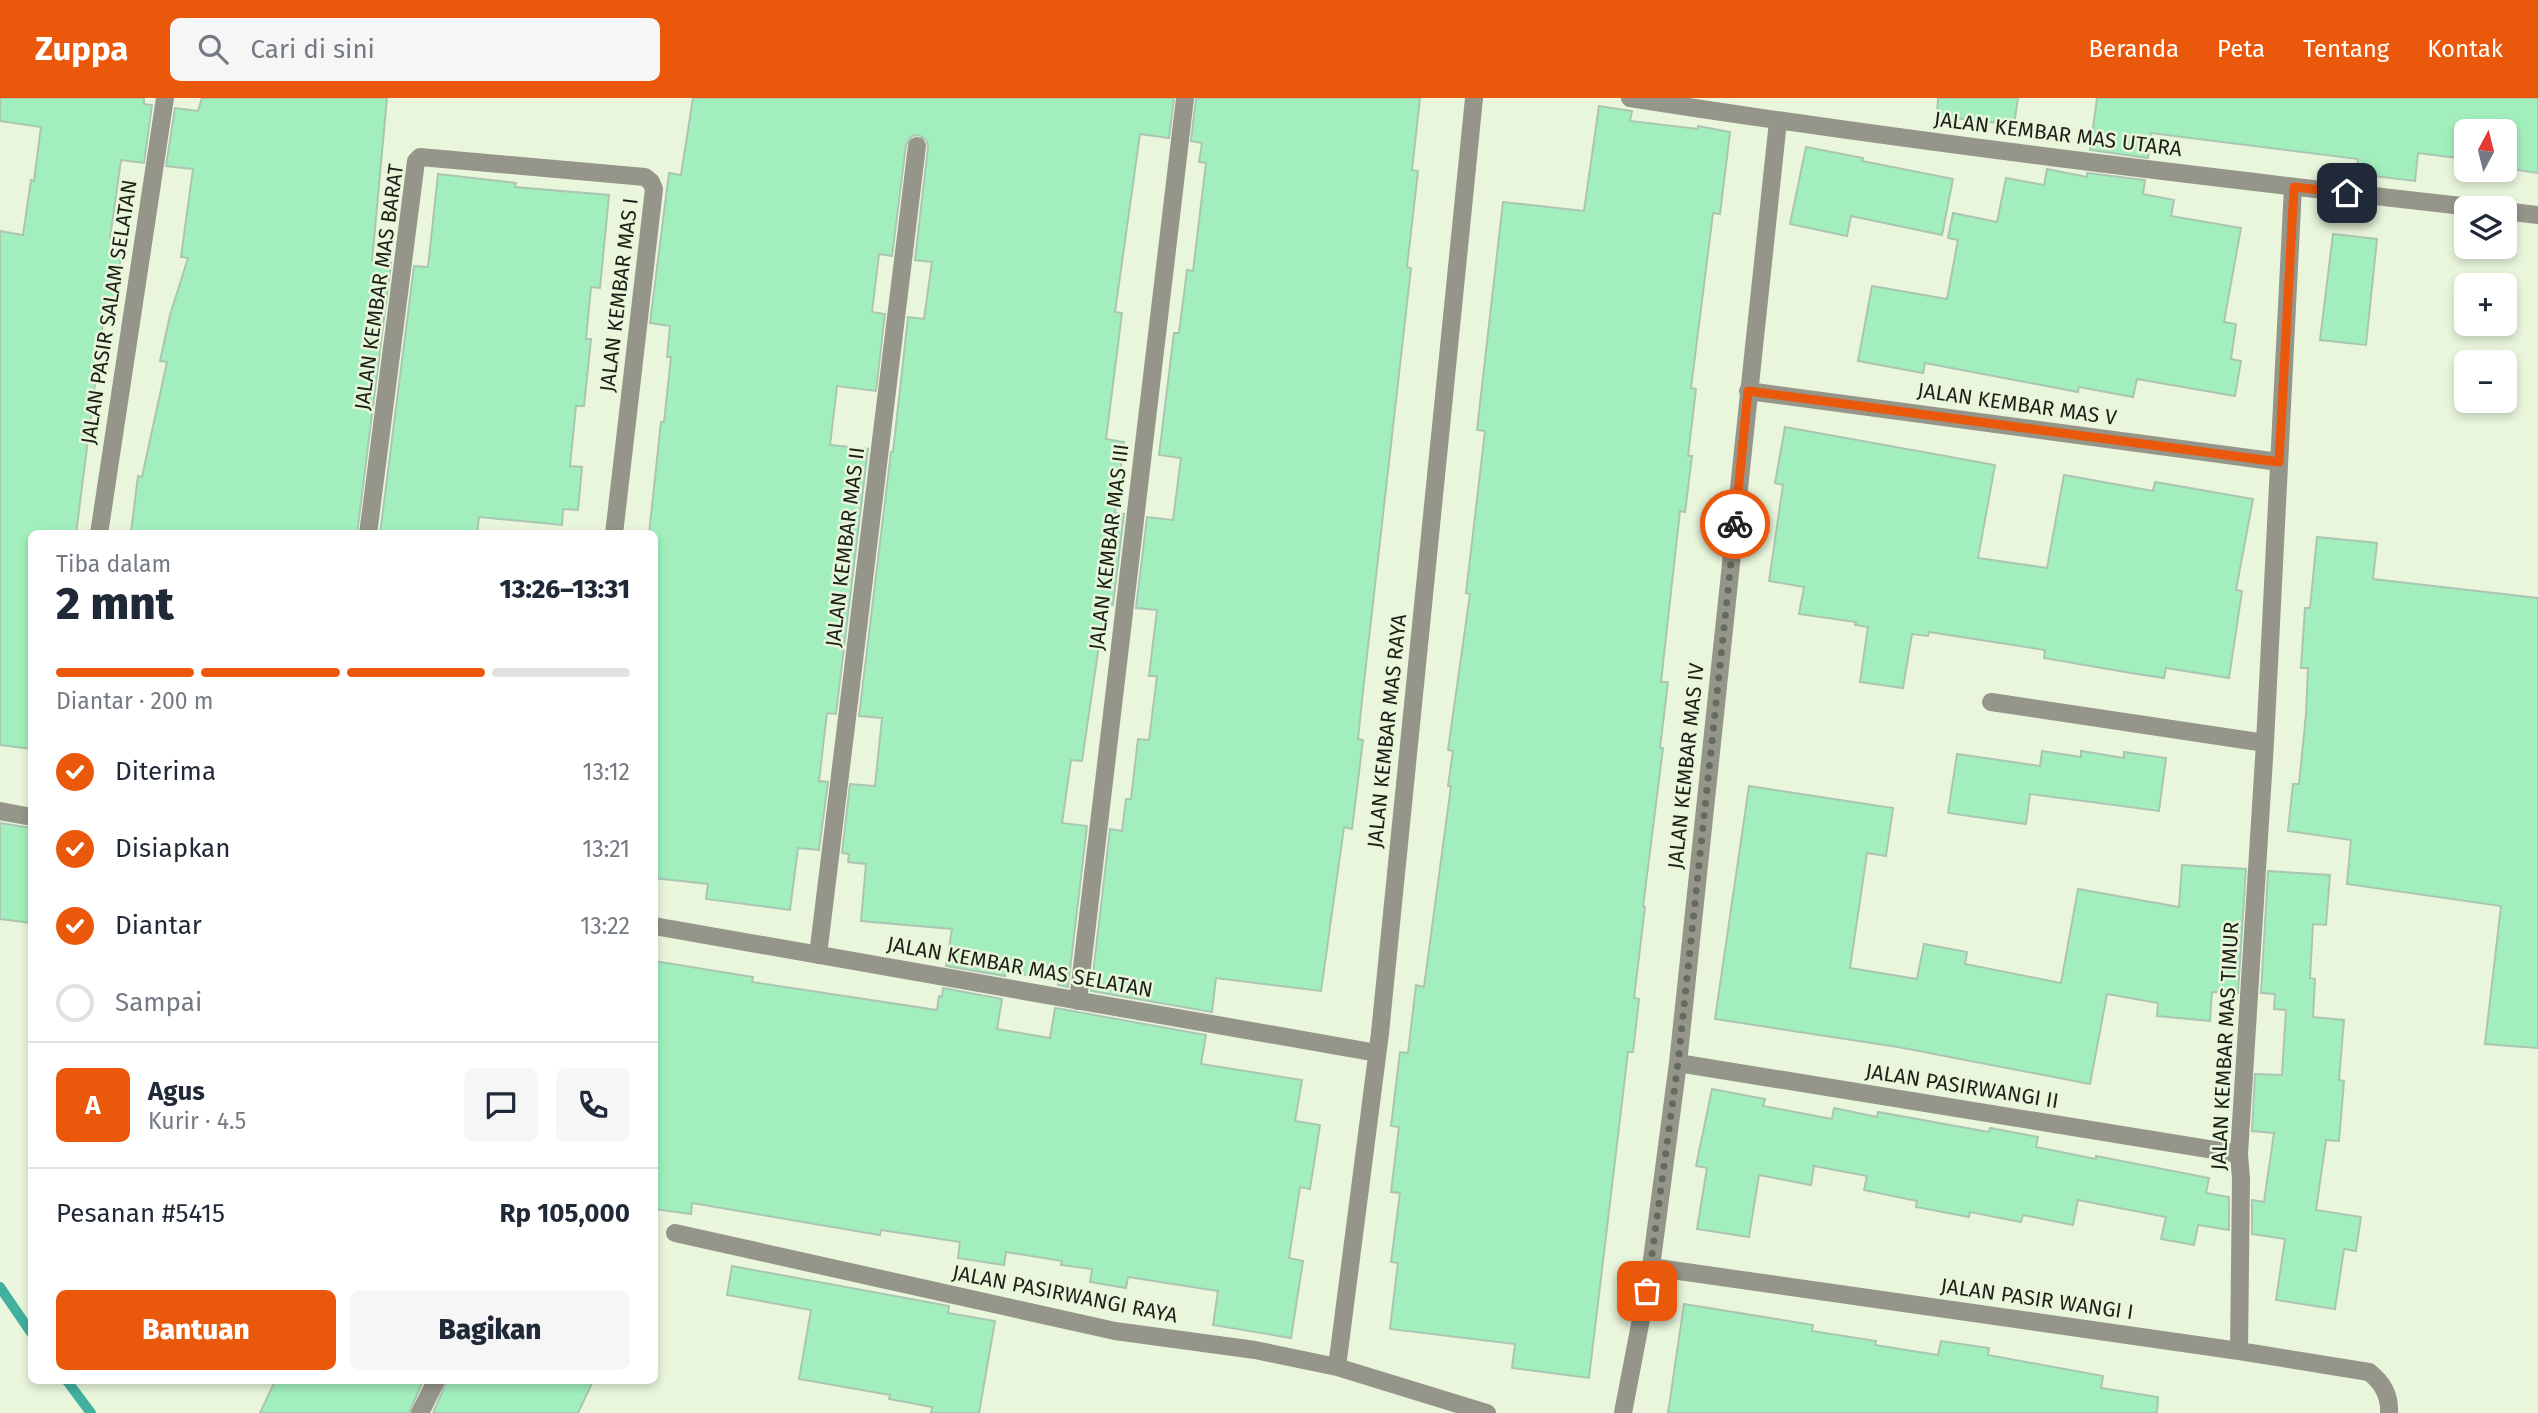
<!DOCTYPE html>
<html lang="id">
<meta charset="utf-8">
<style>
body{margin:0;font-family:"Fira Sans",sans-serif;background:#f6f6f7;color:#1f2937;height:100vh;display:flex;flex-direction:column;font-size:26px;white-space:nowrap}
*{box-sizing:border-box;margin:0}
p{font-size:23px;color:#747a83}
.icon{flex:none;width:38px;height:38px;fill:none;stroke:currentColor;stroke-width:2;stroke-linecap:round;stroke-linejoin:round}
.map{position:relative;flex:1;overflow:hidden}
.side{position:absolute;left:28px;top:432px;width:630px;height:854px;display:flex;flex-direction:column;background:#fff;border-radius:10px;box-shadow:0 4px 10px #0003}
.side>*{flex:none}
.needle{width:46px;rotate:7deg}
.fabs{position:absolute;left:2454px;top:21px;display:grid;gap:14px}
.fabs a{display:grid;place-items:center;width:63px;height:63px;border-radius:10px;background:#fff;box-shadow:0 4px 10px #0003;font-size:35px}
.pin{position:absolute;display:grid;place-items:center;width:60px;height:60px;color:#fff;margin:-30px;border-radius:14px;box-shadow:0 4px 10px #0006}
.courier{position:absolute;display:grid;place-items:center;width:70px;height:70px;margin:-35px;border:5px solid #ea580c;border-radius:50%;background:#fff;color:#222;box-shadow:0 2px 9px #0007}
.headline em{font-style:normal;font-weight:800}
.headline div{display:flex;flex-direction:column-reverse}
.headline{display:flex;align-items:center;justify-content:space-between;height:119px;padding:0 28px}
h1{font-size:46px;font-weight:800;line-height:52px}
.bar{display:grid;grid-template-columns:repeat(4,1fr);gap:10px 7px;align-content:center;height:84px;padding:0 28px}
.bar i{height:9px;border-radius:5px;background:#e0e1e3}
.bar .on{background:#ea580c}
.bar p{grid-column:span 4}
.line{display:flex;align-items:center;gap:18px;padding:0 28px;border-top:2px solid #e0e1e3}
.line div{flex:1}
.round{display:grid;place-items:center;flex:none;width:74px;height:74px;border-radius:10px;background:#f6f6f7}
ol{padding:0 28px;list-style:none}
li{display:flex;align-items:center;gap:21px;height:77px}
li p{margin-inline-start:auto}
li .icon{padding:7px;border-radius:50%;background:#ea580c;color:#fff;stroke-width:4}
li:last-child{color:#747a83}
li i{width:38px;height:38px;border:4px solid #e0e1e3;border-radius:50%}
.button{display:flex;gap:14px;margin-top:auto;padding:14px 28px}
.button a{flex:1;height:80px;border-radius:10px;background:#ea580c;color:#fff;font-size:28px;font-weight:800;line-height:80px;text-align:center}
.button a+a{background:#f6f6f7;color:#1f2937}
header{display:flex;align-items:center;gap:42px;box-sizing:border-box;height:98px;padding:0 35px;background:#ea580c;color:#fff}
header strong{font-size:33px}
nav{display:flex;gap:38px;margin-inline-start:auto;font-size:24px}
.search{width:490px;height:63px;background:#f6f6f7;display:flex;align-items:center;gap:18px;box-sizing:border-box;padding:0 24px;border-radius:10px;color:#747a83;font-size:26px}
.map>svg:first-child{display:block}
</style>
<header>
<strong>Zuppa</strong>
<div class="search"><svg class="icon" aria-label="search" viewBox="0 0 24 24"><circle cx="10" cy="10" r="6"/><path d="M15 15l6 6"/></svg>Cari di sini</div>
<nav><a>Beranda</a><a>Peta</a><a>Tentang</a><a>Kontak</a></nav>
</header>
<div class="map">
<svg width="2538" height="1315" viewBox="0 0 2538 1315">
<rect width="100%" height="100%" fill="#e9f6dc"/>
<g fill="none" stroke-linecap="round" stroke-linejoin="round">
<path stroke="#42b09f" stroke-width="10" d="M0,1189L32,1236
M67,1283L91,1315"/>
</g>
<path fill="#a2efbd" stroke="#abc5b3" stroke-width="2" d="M0,0H144V6L152,7L144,65L121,62L110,140L123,142L115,202L106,200L76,436H32V651L0,647V133L23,137L31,82L34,83L41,29L0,23Z
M202,0H387L372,163L391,165L357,436H134L131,434L138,378L142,379L167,264L160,263L170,217L188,160L181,159L193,71L166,68L175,10L198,13Z
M693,0H1174L1169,40L1140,36L1115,214L1122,215L1106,341L1124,344L1115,415L1124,416L1113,507L1105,506L1082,663L1071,662L1062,725L1087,728L1068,889L1058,887L1059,882L1006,874L1005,878L946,868L952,831L861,823L866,766L848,764L849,756L842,755L850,686L875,688L882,620L859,618L891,354H893L908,219L924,221L932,164L915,162L928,49L927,43L919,37L912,38L906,47L892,158L879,156L872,214L885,216L876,293L837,288L830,347L868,351L836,616L827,615L819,683L828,684L819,752L798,750L790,812L706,801L708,786L654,780V436H649L661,324H664L671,259H667L670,228L650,225L669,75L681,77Z
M1196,0H1420L1412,72L1418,73L1407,169L1411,170L1363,593L1358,641L1363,642L1352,731L1344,729L1321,893L1216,880L1212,914L1091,893L1110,731L1122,733L1126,701H1131L1138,641L1149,642L1157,578H1149L1157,512L1136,510L1147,419L1173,422L1181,360L1159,357L1174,235H1179L1187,172L1193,173L1206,65L1199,64L1202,45L1191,43Z
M1938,0H2018L2014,27L1937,18Z
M2097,0H2538V75L2504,70V33H2466V61L2418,55L2415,83L2356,76L2358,61L2151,35L2148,60L2090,52Z
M1599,8L1632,13L1630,23L1698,31V28L1730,34L1720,116L1713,115L1691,290L1696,291L1688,358H1692L1685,414L1680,413L1661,584H1668L1660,650H1663L1643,809H1645L1634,900L1639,901L1633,954H1628L1589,1280L1512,1270L1515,1246L1390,1231L1398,1165L1391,1164L1400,1095L1391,1094L1399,1029L1391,1028L1400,954L1408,955L1416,887L1424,889L1451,688H1448L1453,653L1448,652L1470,496L1466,495L1485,333L1477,332L1503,104L1584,113Z
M1806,49L1863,60L1862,63L1953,81L1942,137L1851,118L1847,138L1790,126Z
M2047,71L2087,79V75L2145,82L2143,96L2174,102L2171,118L2241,130L2224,224L2236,226L2231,261L2241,263L2235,298L2137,281L2133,299L2079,289L2078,294L1925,265L1923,275L1858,263L1872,188L1947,201L1958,142L1948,140L1953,115L1997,124L2006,80L2044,87Z
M438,76L516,85L515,89L609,97L600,190L591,189L586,241H591L584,308H576L570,368L582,369L578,412L563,411L562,427L479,419L477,436H380L414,168L428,169Z
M2333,136L2377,141L2366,247L2320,242Z
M1785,329L1995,367L1978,460L2047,470L2064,377L2153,393L2155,384L2253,401L2236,492L2242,493L2229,580L2166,570L2164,580L2131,575L2044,560L2045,552L1929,534L1928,538L1912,536L1903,590L1860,584L1868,529L1855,527L1856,524L1799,516L1804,489L1769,483L1783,387L1775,385Z
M2317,439L2377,445L2373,481L2538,500V950L2485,946L2501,808L2347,786L2351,742L2288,733L2293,686H2299L2306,616L2308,570H2301L2305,510H2310Z
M2042,653L2081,659V653L2124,660V654L2166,660L2159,713L2030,696L2026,726L1948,715L1957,656L2040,668Z
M1749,688L1893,710L1886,758L1867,755L1850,870L1917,881L1924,846L1967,854L1965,866L2061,885L2078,791L2179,809L2182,767L2246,771L2238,895L2212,894L2210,923L2157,918L2158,905L2107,896L2090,986L1898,949L1715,921Z
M0,725L32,730V825L0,821Z
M2268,773L2330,777L2326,827L2313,826L2310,880L2315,881L2313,919L2344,922L2339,982L2344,983L2339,1043L2326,1042L2316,1112L2361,1119L2356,1153L2344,1151L2335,1211L2276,1202L2285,1141L2252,1136V1102L2264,1104L2274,1035L2252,1033L2255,976L2282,977L2286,912L2274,911L2275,896L2261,895Z
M654,863L753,879L752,884L937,912L939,898L942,899L943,890L1002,901L997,931L1050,940L1055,910L1206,937L1201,966L1302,982L1295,1023L1320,1027L1310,1091L1300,1089L1289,1160L1303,1163L1291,1240L1213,1227L1218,1193L1128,1179L1126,1190L1090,1184L1092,1171L1061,1167L1062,1163L1006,1154L1004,1167L958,1160L960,1144L881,1132L880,1137L692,1105L691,1116L654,1111Z
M1712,991L1765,1001L1763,1008L1832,1021L1834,1010L1877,1019L1878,1014L1989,1034L1990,1030L2038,1039L2036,1049L2096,1061V1058L2209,1080L2206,1095L2229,1099V1132L2198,1127L2194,1147L2161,1141L2166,1119L2078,1102L2073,1127L2023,1117L2021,1124L1970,1114L1969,1119L1916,1109L1917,1103L1864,1092L1867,1078L1814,1068L1811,1087L1759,1077L1749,1139L1697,1131L1707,1070L1696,1068Z
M732,1168L949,1208L948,1215L995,1223L979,1315H931L932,1309L889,1301L890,1297L799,1281L811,1212L727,1197Z
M1684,1206L1813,1227L1812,1233L1876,1243L1875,1247L1938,1257L1941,1243L1989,1250L1988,1257L2103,1278L2101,1290L2158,1299L2157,1315H1668Z
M275,1283H423L409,1315H260Z
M447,1283H593L578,1315H433Z"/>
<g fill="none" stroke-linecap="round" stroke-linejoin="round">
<path stroke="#96958a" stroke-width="18" d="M420,1315L436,1283"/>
<path stroke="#96958a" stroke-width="18" d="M1630,0C1912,44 2196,78 2480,110
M2504,113L2538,117
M1748,293L2279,364
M99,436L165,0
M368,436L416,63L420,59L645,79L651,84L654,91L614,436
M1991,604L2265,645
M0,713L32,719
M654,828L1377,955
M818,857L917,48
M1078,903L1185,0
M1678,965L2239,1056
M675,1135L1115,1233L1255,1252L1337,1269L1487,1315
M1651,1169L2239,1253L2369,1274C2382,1284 2390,1298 2389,1315
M2239,1253L2241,1081L2239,1056L2265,645L2293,89
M1337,1269L1380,935L1474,0
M1623,1315L1651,1169L1678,965L1778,23"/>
</g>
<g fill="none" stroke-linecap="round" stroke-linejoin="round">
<path stroke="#646c5d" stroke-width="7" stroke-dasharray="0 12.6" d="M1647,1193L1678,965L1735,426"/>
<path stroke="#ea580c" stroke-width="9" d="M1735,426L1748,293L2279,364L2294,89L2347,95"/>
</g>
<g text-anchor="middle" stroke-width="5" stroke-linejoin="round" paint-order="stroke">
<g font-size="21" fill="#1d2118" stroke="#e9f6dc">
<text transform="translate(2058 36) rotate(7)" y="7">JALAN KEMBAR MAS UTARA</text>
<text transform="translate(379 189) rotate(-82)" y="7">JALAN KEMBAR MAS BARAT</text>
<text transform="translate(619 197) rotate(-83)" y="7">JALAN KEMBAR MAS I</text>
<text transform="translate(109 214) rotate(-81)" y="7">JALAN PASIR SALAM SELATAN</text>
<text transform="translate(2017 306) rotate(8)" y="7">JALAN KEMBAR MAS V</text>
<text transform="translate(845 449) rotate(-83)" y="7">JALAN KEMBAR MAS II</text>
<text transform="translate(1109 449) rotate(-83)" y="7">JALAN KEMBAR MAS III</text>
<text transform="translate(1387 633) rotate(-84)" y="7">JALAN KEMBAR MAS RAYA</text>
<text transform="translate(1686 668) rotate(-84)" y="7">JALAN KEMBAR MAS IV</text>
<text transform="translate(1020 869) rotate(10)" y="7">JALAN KEMBAR MAS SELATAN</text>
<text transform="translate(2225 948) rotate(-87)" y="7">JALAN KEMBAR MAS TIMUR</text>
<text transform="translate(1962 988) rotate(9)" y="7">JALAN PASIRWANGI II</text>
<text transform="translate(1065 1196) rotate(11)" y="7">JALAN PASIRWANGI RAYA</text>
<text transform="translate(2037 1201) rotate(8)" y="7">JALAN PASIR WANGI I</text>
</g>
</g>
</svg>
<div class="fabs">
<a><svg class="needle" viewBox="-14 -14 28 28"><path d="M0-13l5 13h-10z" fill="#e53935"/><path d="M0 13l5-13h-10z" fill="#747a83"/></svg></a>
<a><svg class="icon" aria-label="layers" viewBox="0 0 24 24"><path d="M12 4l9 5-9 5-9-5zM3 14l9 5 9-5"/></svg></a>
<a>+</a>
<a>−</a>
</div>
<div class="pin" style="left:1647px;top:1193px;background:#ea580c"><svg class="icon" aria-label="bag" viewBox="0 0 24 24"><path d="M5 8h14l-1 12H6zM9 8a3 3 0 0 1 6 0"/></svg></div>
<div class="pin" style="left:2347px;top:95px;background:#1f2937"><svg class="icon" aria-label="home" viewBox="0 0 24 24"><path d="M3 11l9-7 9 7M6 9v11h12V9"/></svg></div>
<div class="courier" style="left:1735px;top:426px"><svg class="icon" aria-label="bike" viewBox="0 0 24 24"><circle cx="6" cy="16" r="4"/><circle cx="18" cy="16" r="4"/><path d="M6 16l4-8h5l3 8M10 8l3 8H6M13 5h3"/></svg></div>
<section class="side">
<div class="headline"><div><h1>2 mnt</h1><p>Tiba dalam</p></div><em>13:26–13:31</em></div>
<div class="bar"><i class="on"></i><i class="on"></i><i class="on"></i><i></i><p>Diantar · 200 m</p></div>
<ol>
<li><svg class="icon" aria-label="check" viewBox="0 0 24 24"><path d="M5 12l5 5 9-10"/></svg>Diterima<p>13:12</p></li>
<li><svg class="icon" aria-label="check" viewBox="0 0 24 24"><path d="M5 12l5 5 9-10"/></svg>Disiapkan<p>13:21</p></li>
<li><svg class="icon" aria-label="check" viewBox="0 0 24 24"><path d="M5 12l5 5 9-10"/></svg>Diantar<p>13:22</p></li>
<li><i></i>Sampai</li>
</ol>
<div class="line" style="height:126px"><b class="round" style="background:#ea580c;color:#fff">A</b><div><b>Agus</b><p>Kurir · 4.5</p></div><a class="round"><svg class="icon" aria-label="chat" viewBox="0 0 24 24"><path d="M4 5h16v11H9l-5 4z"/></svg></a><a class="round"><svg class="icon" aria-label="phone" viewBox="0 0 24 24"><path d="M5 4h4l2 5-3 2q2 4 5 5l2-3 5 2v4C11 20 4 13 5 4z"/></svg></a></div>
<div class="line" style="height:91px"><div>Pesanan #5415</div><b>Rp 105,000</b></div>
<div class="button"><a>Bantuan</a><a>Bagikan</a></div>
</section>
</div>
